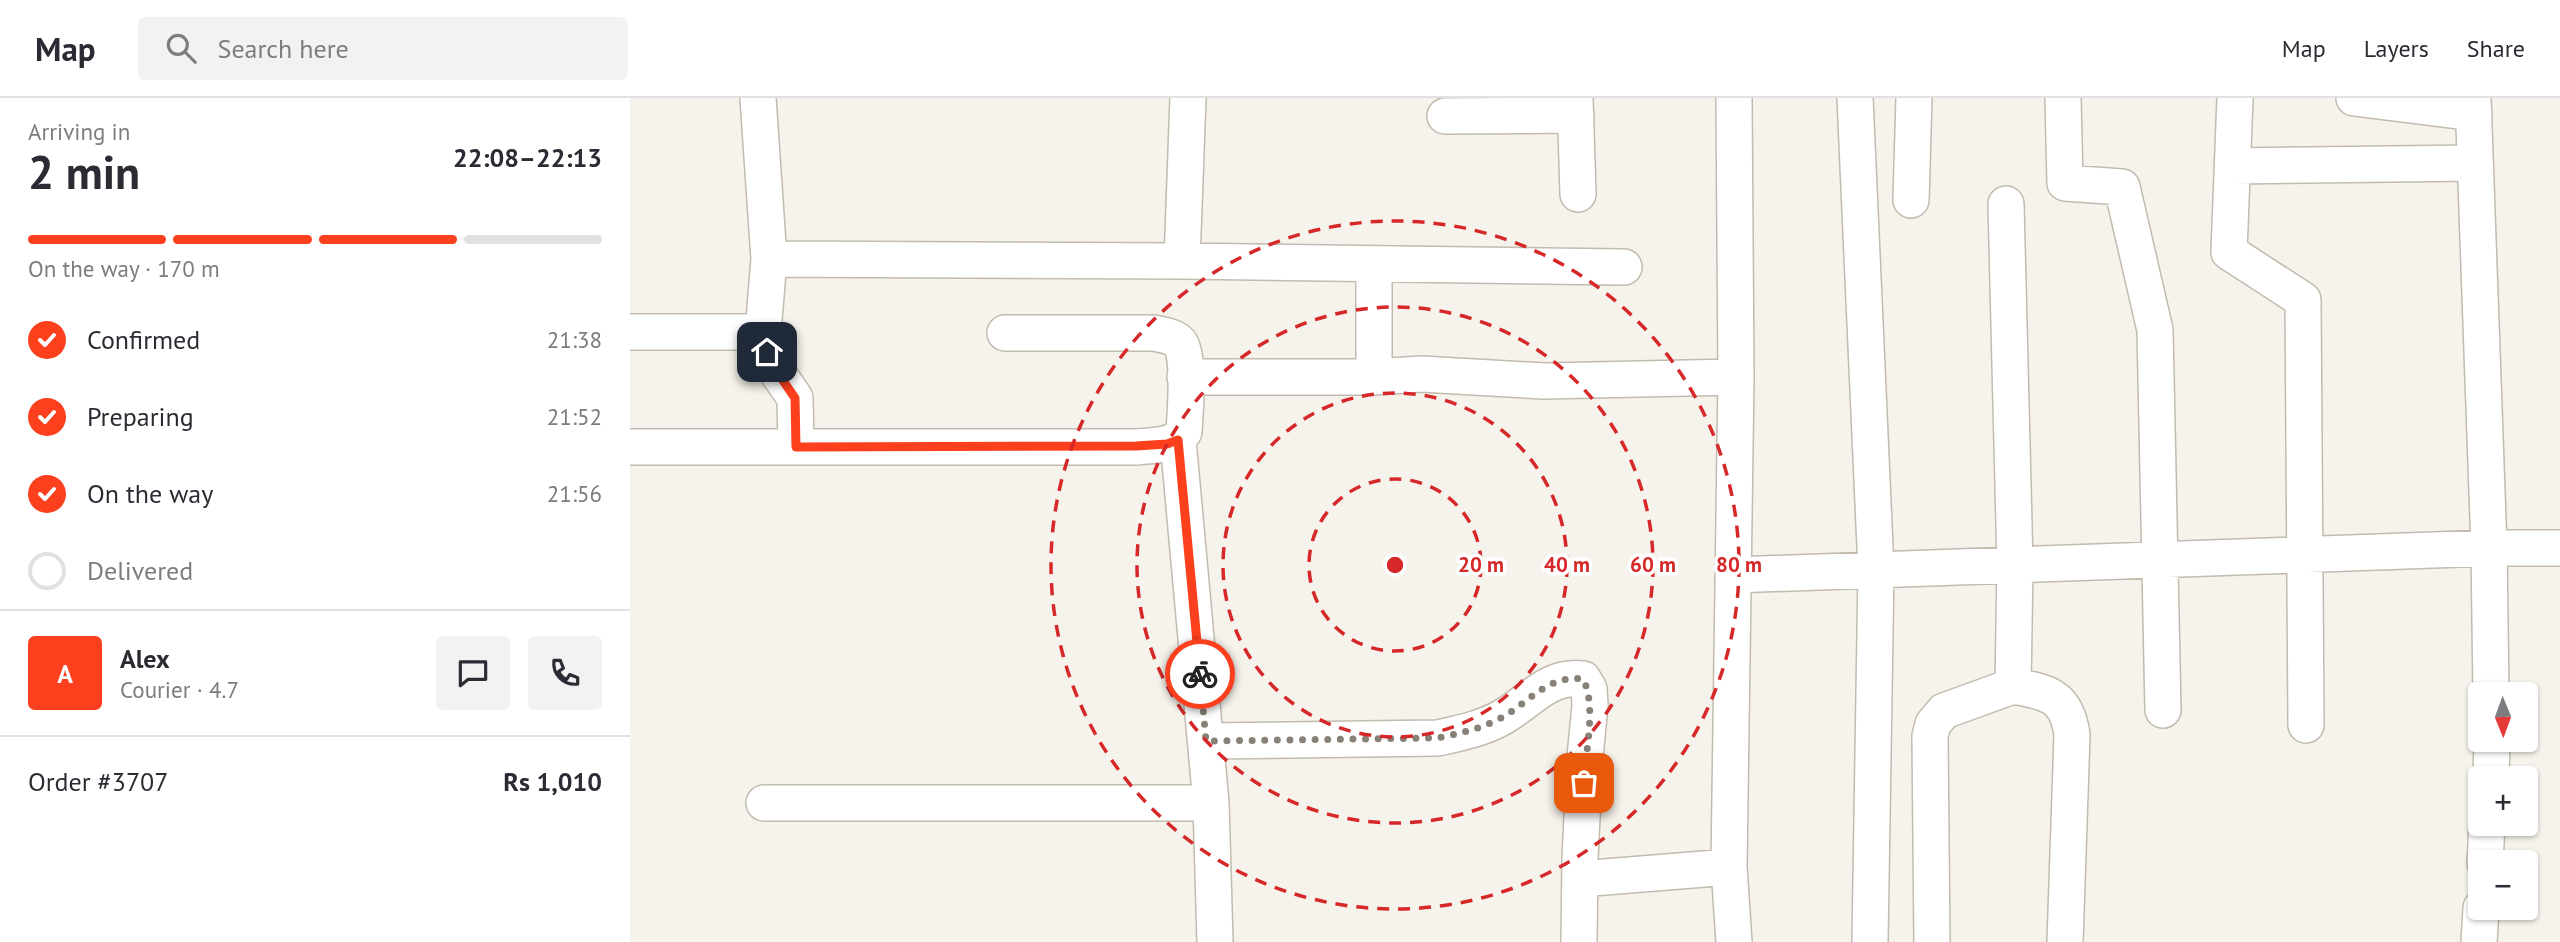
<!DOCTYPE html>
<meta charset="utf-8">
<style>
body{margin:0;font-family:"PT Sans",sans-serif;background:#f2f2f3;color:#2b2b33;height:100vh;display:flex;flex-direction:column;font-size:26px;white-space:nowrap}
*{box-sizing:border-box;margin:0}
p{font-size:23px;color:#7c7c81}
.icon{flex:none;width:38px;height:38px;fill:none;stroke:currentColor;stroke-width:2;stroke-linecap:round;stroke-linejoin:round}
.map{position:relative;flex:1;overflow:hidden}
.panel{display:flex;flex-direction:column;background:#fff;width:630px}
.panel>*{flex:none}
.needle{width:46px;rotate:179deg}
.buttons{position:absolute;left:1838px;top:584px;display:grid;gap:14px}
.buttons a{display:grid;place-items:center;width:70px;height:70px;border-radius:7px;background:#fff;box-shadow:0 2px 5px #0004;font-size:35px}
.pin{position:absolute;display:grid;place-items:center;width:60px;height:60px;color:#fff;margin:-30px;border-radius:14px;box-shadow:0 4px 10px #0006}
.courier{position:absolute;display:grid;place-items:center;width:70px;height:70px;margin:-35px;border:5px solid #fc3f1d;border-radius:50%;background:#fff;color:#222;box-shadow:0 2px 9px #0007}
.summary em{font-style:normal;font-weight:700}
.summary div{display:flex;flex-direction:column-reverse}
.summary{display:flex;align-items:center;justify-content:space-between;height:119px;padding:0 28px}
h1{font-size:46px;font-weight:700;line-height:52px}
.bar{display:grid;grid-template-columns:repeat(4,1fr);gap:10px 7px;align-content:center;height:84px;padding:0 28px}
.bar i{height:9px;border-radius:5px;background:#e1e1e2}
.bar .active{background:#fc3f1d}
.bar p{grid-column:span 4}
.line{display:flex;align-items:center;gap:18px;padding:0 28px;border-top:2px solid #e1e1e2}
.line div{flex:1}
.round{display:grid;place-items:center;flex:none;width:74px;height:74px;border-radius:7px;background:#f2f2f3}
ol{padding:0 28px;list-style:none}
li{display:flex;align-items:center;gap:21px;height:77px}
li p{margin-inline-start:auto}
li .icon{padding:7px;border-radius:50%;background:#fc3f1d;color:#fff;stroke-width:4}
li:last-child{color:#7c7c81}
li i{width:38px;height:38px;border:4px solid #e1e1e2;border-radius:50%}
header{display:flex;align-items:center;gap:42px;box-sizing:border-box;height:98px;padding:0 35px;background:#fff;border-bottom:2px solid #e1e1e2}
header strong{font-size:33px}
nav{display:flex;gap:38px;margin-inline-start:auto;font-size:24px}
.search{width:490px;height:63px;background:#f2f2f3;display:flex;align-items:center;gap:18px;box-sizing:border-box;padding:0 24px;border-radius:7px;color:#7c7c81;font-size:26px}
main{display:flex;flex:1;min-height:0}
.map>svg:first-child{display:block}
</style>
<header>
<strong>Map</strong>
<div class="search"><svg class="icon" aria-label="search" viewBox="0 0 24 24"><circle cx="10" cy="10" r="6"/><path d="M15 15l6 6"/></svg>Search here</div>
<nav><a>Map</a><a>Layers</a><a>Share</a></nav>
</header>
<main>
<section class="panel">
<div class="summary"><div><h1>2 min</h1><p>Arriving in</p></div><em>22:08–22:13</em></div>
<div class="bar"><i class="active"></i><i class="active"></i><i class="active"></i><i></i><p>On the way · 170 m</p></div>
<ol>
<li><svg class="icon" aria-label="check" viewBox="0 0 24 24"><path d="M5 12l5 5 9-10"/></svg>Confirmed<p>21:38</p></li>
<li><svg class="icon" aria-label="check" viewBox="0 0 24 24"><path d="M5 12l5 5 9-10"/></svg>Preparing<p>21:52</p></li>
<li><svg class="icon" aria-label="check" viewBox="0 0 24 24"><path d="M5 12l5 5 9-10"/></svg>On the way<p>21:56</p></li>
<li><i></i>Delivered</li>
</ol>
<div class="line" style="height:126px"><b class="round" style="background:#fc3f1d;color:#fff">A</b><div><b>Alex</b><p>Courier · 4.7</p></div><a class="round"><svg class="icon" aria-label="chat" viewBox="0 0 24 24"><path d="M4 5h16v11H9l-5 4z"/></svg></a><a class="round"><svg class="icon" aria-label="phone" viewBox="0 0 24 24"><path d="M5 4h4l2 5-3 2q2 4 5 5l2-3 5 2v4C11 20 4 13 5 4z"/></svg></a></div>
<div class="line" style="height:91px"><div>Order #3707</div><b>Rs 1,010</b></div>
</section>
<div class="map">
<svg width="1930" height="844" viewBox="0 0 1930 844">
<rect width="100%" height="100%" fill="#f6f3ec"/>
<g fill="none" stroke-linecap="round" stroke-linejoin="round">
<defs>
<path id="minor" d="M128,0L139,161L133,234L137,254L143,268L165,300L166,349
M945,0L948,96
M1104,0L1106,279L1099,769L1104,844
M1225,0L1246,472L1240,844
M1433,0L1435,85L1492,89L1525,232L1533,612
M1605,0L1599,154L1673,202L1676,627
M1724,0L1844,15
M1843,0L1859,450L1861,597
M815,18L946,17
M1603,68L1845,65
M1281,102L1284,0
M1376,106L1385,467L1383,588C1418,594 1437,598 1442,637L1435,844
M139,161L552,163L994,169
M552,163L558,0
M744,166V279
M0,234H133
M555,279H744L792,276L914,283L1106,279
M548,342L581,705L585,844
M0,349H506C523,347 543,349 554,334C555,317 560,258 550,245C544,238 532,237 524,235H375
M1104,477L1859,450H1930
M576,643L808,640C830,635 851,631 871,620C900,604 917,577 953,581L959,591L960,607L955,659L950,760L949,844
M1861,681L1862,642
M134,705H581
M1855,765L1857,726
M950,781L1099,769
M1302,844L1300,638L1303,626L1314,613L1383,588
M1849,844L1851,810"/>
</defs>
<use href="#minor" stroke="#c2bbae" stroke-width="38"/>
<use href="#minor" stroke="#fff" stroke-width="35"/>
</g>
<g fill="none" stroke-linecap="round" stroke-linejoin="round">
<path stroke="#878178" stroke-width="7" stroke-dasharray="0 12.6" d="M570,576L576,643L808,640C830,635 851,631 871,620C900,604 917,577 953,581C967,607 955,655 954,685"/>
<path stroke="#fc3f1d" stroke-width="9" d="M137,254L143,268L165,300L166,349L506,348L537,346L548,342L570,576"/>
</g>
<g fill="none" stroke="#d62828" stroke-width="3.5" stroke-dasharray="12 9">
<circle cx="765" cy="467" r="86"/>
<circle cx="765" cy="467" r="172"/>
<circle cx="765" cy="467" r="258"/>
<circle cx="765" cy="467" r="344"/>
</g>
<circle cx="765" cy="467" r="10" fill="#d62828" stroke="#fff" stroke-width="3.5"/>
<g font-size="21" text-anchor="middle" font-weight="bold" fill="#d62828" stroke="#fff" stroke-width="7" stroke-linejoin="round" paint-order="stroke">
<text x="851" y="474">20 m</text>
<text x="937" y="474">40 m</text>
<text x="1023" y="474">60 m</text>
<text x="1109" y="474">80 m</text>
</g>
</svg>
<div class="buttons">
<a><svg class="needle" viewBox="-14 -14 28 28"><path d="M0-13l5 13h-10z" fill="#e53935"/><path d="M0 13l5-13h-10z" fill="#7c7c81"/></svg></a>
<a>+</a>
<a>−</a>
</div>
<div class="pin" style="left:954px;top:685px;background:#ea580c"><svg class="icon" aria-label="bag" viewBox="0 0 24 24"><path d="M5 8h14l-1 12H6zM9 8a3 3 0 0 1 6 0"/></svg></div>
<div class="pin" style="left:137px;top:254px;background:#1f2937"><svg class="icon" aria-label="home" viewBox="0 0 24 24"><path d="M3 11l9-7 9 7M6 9v11h12V9"/></svg></div>
<div class="courier" style="left:570px;top:576px"><svg class="icon" aria-label="bike" viewBox="0 0 24 24"><circle cx="6" cy="16" r="4"/><circle cx="18" cy="16" r="4"/><path d="M6 16l4-8h5l3 8M10 8l3 8H6M13 5h3"/></svg></div>
</div>
</main>
